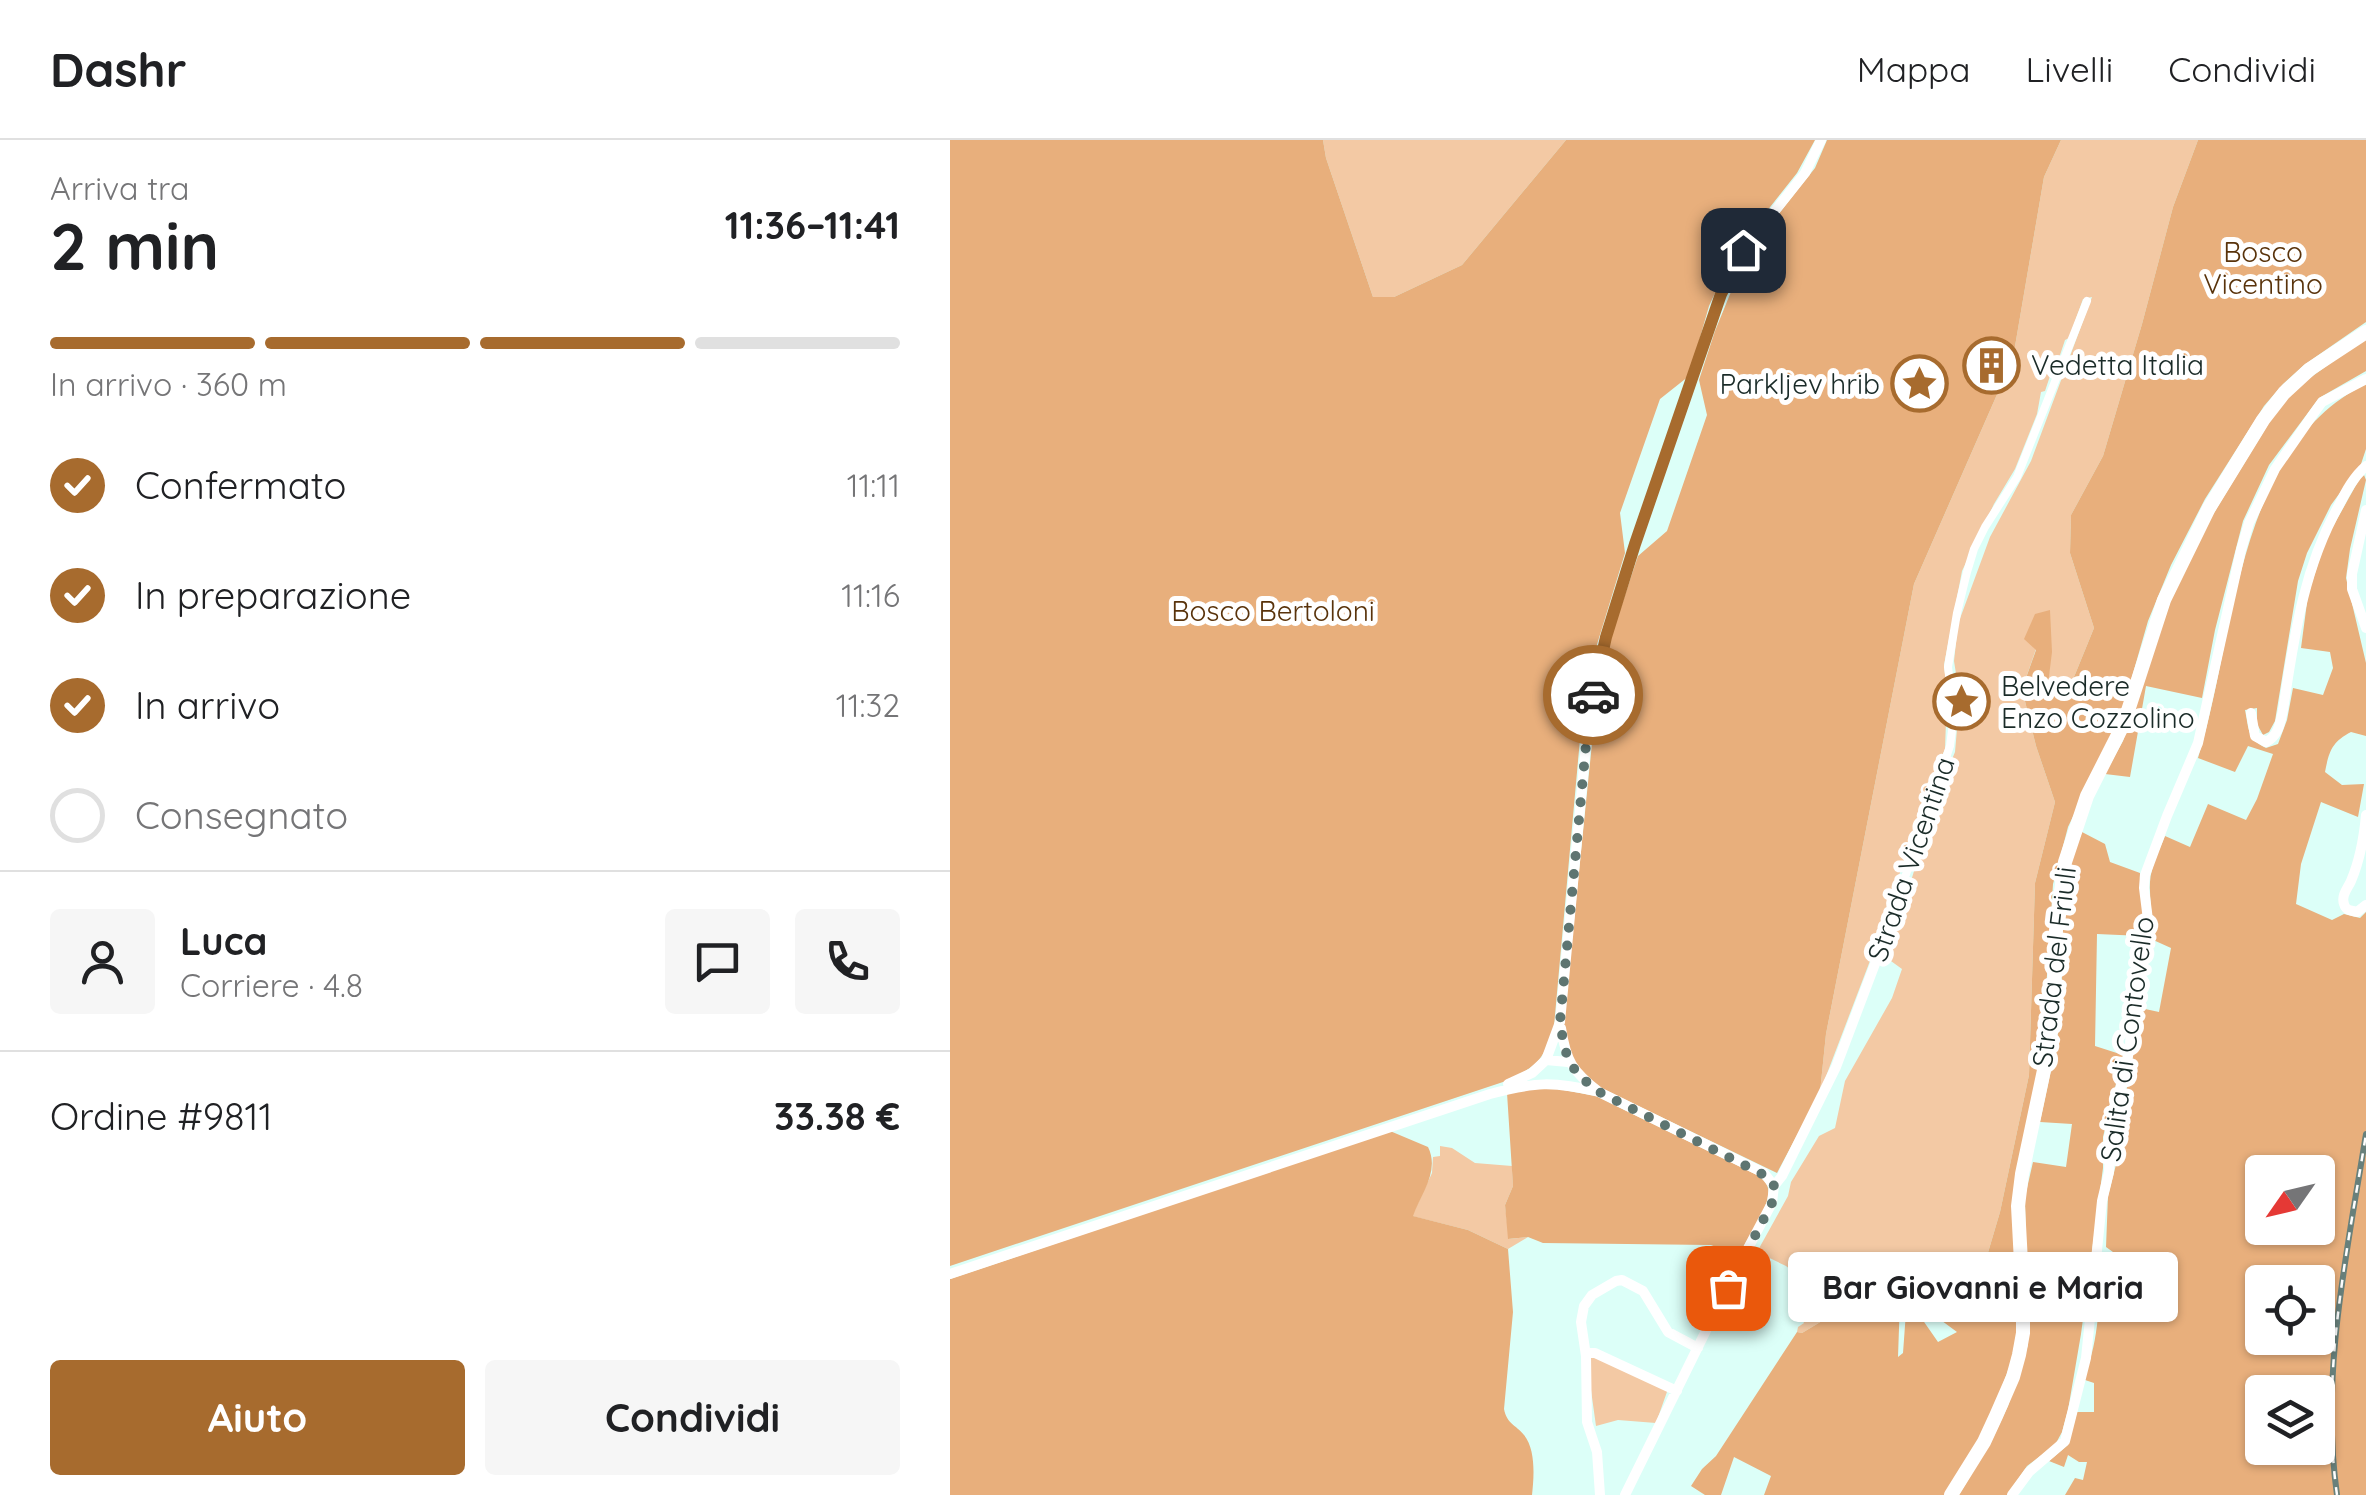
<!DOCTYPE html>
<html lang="it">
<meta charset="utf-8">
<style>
body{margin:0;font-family:Quicksand,sans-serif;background:#f6f6f6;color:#202124;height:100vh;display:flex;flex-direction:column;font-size:38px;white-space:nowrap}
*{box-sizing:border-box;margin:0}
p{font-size:32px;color:#757577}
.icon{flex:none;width:55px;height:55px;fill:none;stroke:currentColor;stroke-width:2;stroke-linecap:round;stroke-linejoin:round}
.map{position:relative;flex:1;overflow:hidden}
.panel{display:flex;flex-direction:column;background:#fff;width:950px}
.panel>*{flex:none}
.needle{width:65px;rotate:236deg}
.fabs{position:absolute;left:1295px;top:1015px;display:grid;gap:20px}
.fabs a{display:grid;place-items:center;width:90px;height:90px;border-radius:10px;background:#fff;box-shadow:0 2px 8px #0004;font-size:50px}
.pin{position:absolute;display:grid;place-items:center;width:85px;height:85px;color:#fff;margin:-42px;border-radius:20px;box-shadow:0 5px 15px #0006}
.courier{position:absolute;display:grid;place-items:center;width:100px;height:100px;margin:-50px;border:8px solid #a76b2e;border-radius:50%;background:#fff;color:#222;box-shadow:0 2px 12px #0007}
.bubble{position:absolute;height:70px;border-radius:10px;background:#fff;box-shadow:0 2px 8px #0004;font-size:32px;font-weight:700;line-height:70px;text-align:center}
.head em{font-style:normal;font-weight:700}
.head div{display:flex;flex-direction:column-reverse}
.head{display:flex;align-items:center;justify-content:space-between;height:170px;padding:0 50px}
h1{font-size:65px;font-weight:700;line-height:75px}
.bar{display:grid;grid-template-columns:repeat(4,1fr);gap:15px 10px;align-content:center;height:120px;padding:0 50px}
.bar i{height:12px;border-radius:8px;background:#e0e0e0}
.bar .current{background:#a76b2e}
.bar p{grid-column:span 4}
.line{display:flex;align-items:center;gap:25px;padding:0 50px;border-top:2px solid #e0e0e0}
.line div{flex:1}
.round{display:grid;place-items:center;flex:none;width:105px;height:105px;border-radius:10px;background:#f6f6f6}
ol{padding:0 50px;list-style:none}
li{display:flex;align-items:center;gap:30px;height:110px}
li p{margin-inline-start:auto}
li .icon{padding:10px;border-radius:50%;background:#a76b2e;color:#fff;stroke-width:4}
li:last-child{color:#757577}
li i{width:55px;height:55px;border:5px solid #e0e0e0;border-radius:50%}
.button{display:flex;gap:20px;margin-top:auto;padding:20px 50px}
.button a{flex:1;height:115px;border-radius:10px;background:#a76b2e;color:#fff;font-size:40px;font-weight:700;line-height:115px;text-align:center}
.button a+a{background:#f6f6f6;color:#202124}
header{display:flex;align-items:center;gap:60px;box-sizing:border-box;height:140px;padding:0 50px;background:#fff;border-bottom:2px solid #e0e0e0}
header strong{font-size:48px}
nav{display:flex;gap:55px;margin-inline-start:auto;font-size:35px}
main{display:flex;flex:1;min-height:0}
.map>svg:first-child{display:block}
</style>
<header>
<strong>Dashr</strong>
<nav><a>Mappa</a><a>Livelli</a><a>Condividi</a></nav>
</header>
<main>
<section class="panel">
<div class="head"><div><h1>2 min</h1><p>Arriva tra</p></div><em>11:36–11:41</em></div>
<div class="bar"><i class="current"></i><i class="current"></i><i class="current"></i><i></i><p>In arrivo · 360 m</p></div>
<ol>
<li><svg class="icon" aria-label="check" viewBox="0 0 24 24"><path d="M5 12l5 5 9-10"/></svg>Confermato<p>11:11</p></li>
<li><svg class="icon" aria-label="check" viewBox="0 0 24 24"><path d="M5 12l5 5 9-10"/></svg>In preparazione<p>11:16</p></li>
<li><svg class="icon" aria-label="check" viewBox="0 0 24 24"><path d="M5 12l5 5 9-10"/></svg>In arrivo<p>11:32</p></li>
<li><i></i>Consegnato</li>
</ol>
<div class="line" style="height:180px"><a class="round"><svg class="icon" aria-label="person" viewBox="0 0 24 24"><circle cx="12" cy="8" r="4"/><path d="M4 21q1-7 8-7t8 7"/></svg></a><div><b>Luca</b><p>Corriere · 4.8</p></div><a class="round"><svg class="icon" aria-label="chat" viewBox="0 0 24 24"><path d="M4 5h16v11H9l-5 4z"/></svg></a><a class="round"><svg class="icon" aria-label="phone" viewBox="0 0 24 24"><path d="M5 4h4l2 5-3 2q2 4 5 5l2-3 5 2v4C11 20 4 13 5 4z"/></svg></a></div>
<div class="line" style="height:130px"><div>Ordine #9811</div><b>33.38 €</b></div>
<div class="button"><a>Aiuto</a><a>Condividi</a></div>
</section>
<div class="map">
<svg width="1416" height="1355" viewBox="0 0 1416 1355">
<rect width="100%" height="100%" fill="#dcfff8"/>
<path fill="#f3c9a4" d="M373,0H616L512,125L444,157H423L376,18Z
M1111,0H1248L1223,67L1192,184L1153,316L1121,375L1120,413L1144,488L1115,559L1097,553L1101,512L1086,509L1072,549L1086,606L1105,662L1085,743L1079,935L1050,1072L1029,1143L985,1161L988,1178L979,1156L960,1146L952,1159H950L927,1148L852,1193L847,1192L848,1187L854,1183C849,1174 852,1172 851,1163C851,1150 846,1154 850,1137L836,1126L807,1112L838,1056L841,1042L869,996L885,988L895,941L942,858L952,829L934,816L957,754L987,656L1005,612L1009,566L1017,564L1016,560L1010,559L1004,521L1008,484L1040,397L1081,321L1142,157L1133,159L1119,198L1115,200L1104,233L1100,236L1095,251L1091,252L1087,274L1065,329L1044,364L1012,431L994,525L997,553L995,609L979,646L923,813L870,952L876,894L964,444L1063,218L1094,37Z
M490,1006L502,1008L525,1023L562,1026L563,1046L555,1065L559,1099L578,1097L558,1109L518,1090L462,1076L482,1033L483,1017L490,1016Z
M642,1216L718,1249L706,1283L668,1280L646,1286L640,1243V1218Z"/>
<path fill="#e8af7c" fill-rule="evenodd" d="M0,0H373L376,18L423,157H444L512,125L616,0H865L847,33L783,114L759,166L739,236L710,259L670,373L675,413L641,524L631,588L604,886C593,921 589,925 556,941L0,1126Z
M877,0H1111L1094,37L1063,218L964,444L876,894L870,952L827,1033L651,948L625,926L613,889L646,564L654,518L688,416L717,391L757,275L749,240L765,191L796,115L865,28Z
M1248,0H1416V182L1354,225L1333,244L1314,266L1255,359L1221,425L1198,481L1171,575L1118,687L1103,744L1091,926L1068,1030V1189L1060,1225L1044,1268L1025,1307L994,1355H814L821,1336L784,1317L771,1355H755L741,1346L752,1329L766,1316L847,1192L852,1193L927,1148L950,1159L948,1217L953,1213L956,1172L963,1166L988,1202L1007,1192L988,1178L985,1161L1029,1143L1050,1072L1079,935L1085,743L1105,662L1086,606L1072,549L1086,510L1074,499L1085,474L1100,470L1102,512L1097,553L1115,559L1144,488L1120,413L1121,375L1153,316L1192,184L1223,67Z
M1416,198V231L1369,258L1319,325L1293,381L1265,490L1252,558L1196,546L1180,637L1155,634L1173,601L1221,460L1259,381L1336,255Z
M1416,244V309L1411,324L1381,365L1357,413L1348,441L1325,581L1319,592L1313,595L1307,584V568L1295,570C1299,589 1297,599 1316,608L1328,604L1337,580L1343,548L1373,555L1383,528L1380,512L1351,508L1358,455L1376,399L1410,338L1414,335L1416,340L1400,409L1396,438L1416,523V596L1401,592C1382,602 1379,611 1375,632L1392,645L1414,644L1408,677L1371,662L1351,724L1346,764L1382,780L1394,774L1410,778L1416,772V1355H1115L1125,1338L1133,1340L1137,1322H1129L1118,1315L1114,1327L1099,1321L1118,1305L1127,1272H1144V1243L1132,1239C1150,1206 1148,1160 1153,1123L1161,1119L1163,1112L1156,1107L1158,1056L1168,1017V985L1180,935L1186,896V867L1209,872L1221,808L1201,799C1204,780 1199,762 1200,742C1201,726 1209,711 1215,696L1240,707L1258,664L1296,680L1307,659L1323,614L1298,606L1285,632L1248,618C1286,497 1285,308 1416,244ZM1312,1032H1368V1088H1312ZM1312,1142H1368V1198H1312ZM1312,1252H1368V1308H1312Z
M1132,692L1155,704L1160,722L1190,733C1189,754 1196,775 1192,796L1147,794L1145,906L1173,915L1153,997V1028L1131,1194L1118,1270L1112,1292L1105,1305L1077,1326L1057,1355H1009L1043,1298L1058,1266L1078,1205L1075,1057L1083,1022L1116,1027L1122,984L1090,982L1107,902L1112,847L1111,799L1119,726Z
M582,948L608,949L646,956L807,1035C813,1040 816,1041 818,1048C822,1064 796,1101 788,1116L761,1105L593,1103L578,1097L558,1099L555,1065L563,1046L557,953Z
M440,991L478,1007C490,1031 471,1054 463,1076L518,1090L558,1109L563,1172L554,1269C557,1284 565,1284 574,1295C586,1310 584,1337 582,1355H0V1139Z"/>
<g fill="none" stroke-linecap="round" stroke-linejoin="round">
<path stroke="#fff" stroke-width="8" d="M928,816L1000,606L1004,575L998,527L1007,473L1017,432L1024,409L1035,387L1067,337L1137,161"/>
<path stroke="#fff" stroke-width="10" d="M1416,370L1402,434V449L1416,488
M1301,573L1305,596L1316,602C1329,595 1330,583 1333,570C1344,498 1353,429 1389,365C1396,351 1404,336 1416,326
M1416,675C1414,697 1410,720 1401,741C1398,748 1391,755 1394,764C1396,771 1400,770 1407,772L1416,765
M611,888C616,921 622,931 649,952L814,1033L824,1046
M596,920L610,882L637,594L646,533L655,497L685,403L771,154L793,111L855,33L871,0
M558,944L582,933L596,920L618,922
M824,1046L832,1036L886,927L928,816
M0,1134L540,954C585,942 603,941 649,952
M636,1216L638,1213H645L727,1251
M650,1355L647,1312L637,1282L636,1216L631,1182L634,1166L642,1155L666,1141L672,1140L693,1151L718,1192L748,1208
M675,1355L777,1148L822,1063L824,1046
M1062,1355L1079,1332L1115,1301L1136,1218L1152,1061L1159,1032L1161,989L1180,907L1182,851L1185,834L1197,797L1198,780L1194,748L1195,735L1217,676L1248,603L1291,410L1299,383L1325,329L1364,273L1372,262L1416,239"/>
<path stroke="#fff" stroke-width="14" d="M1001,1355L1034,1302L1046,1276L1063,1237L1069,1215L1073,1193V1160L1068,1066L1072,1034L1097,916L1103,878L1106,790L1115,722L1137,656L1174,583L1214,460L1259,368L1313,280L1334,253L1360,229L1416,192"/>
<defs>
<path id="rail" d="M1387,1355C1370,1234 1397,1113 1416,994"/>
</defs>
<use href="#rail" stroke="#68807b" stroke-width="6"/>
<use href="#rail" stroke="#fff" stroke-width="2.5" stroke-dasharray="8" stroke-linecap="butt"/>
</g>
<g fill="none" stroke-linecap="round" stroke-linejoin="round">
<path stroke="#5e7571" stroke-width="10" stroke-dasharray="0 18" d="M643,555L637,594L610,882C616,920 618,928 649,952L820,1038L824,1046L822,1063L778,1148"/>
<path stroke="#a76b2e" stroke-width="12" d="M643,555L656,497L685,404L771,154L793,110"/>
</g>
<defs>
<symbol id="building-ring" viewBox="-11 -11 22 22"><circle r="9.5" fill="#fff" stroke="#a76b2e" stroke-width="1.5"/><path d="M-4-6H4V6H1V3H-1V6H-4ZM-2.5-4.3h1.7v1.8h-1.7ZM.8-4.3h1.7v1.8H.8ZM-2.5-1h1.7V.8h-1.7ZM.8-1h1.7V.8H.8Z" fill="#a76b2e"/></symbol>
<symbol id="sight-ring" viewBox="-11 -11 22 22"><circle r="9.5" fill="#fff" stroke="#a76b2e" stroke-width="1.5"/><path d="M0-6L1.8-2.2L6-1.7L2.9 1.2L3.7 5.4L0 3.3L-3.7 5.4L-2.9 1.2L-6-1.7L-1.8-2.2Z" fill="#a76b2e"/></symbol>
</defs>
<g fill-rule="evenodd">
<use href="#building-ring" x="1010" y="194" width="63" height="63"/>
<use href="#sight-ring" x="938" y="212" width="63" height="63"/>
<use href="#sight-ring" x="980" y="530" width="63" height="63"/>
</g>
<g text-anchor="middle" stroke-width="10" stroke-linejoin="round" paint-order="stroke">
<g font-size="28" fill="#59330b" stroke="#fff">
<text x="1313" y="122">Bosco<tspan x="1313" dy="32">Vicentino</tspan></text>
<text x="323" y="481">Bosco Bertoloni</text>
</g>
<g font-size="28" fill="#1a2b28" stroke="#fff" text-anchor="start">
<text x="1081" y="235">Vedetta Italia</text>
<text x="930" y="254" text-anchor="end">Parkljev hrib</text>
<text x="1051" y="556">Belvedere<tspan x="1051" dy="32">Enzo Cozzolino</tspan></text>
</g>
<g font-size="28" fill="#1a2b28" stroke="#fff">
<text transform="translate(961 719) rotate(-71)" y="10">Strada Vicentina</text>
<text transform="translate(1104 827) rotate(-83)" y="10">Strada del Friuli</text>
<text transform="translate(1177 899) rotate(-82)" y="10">Salita di Contovello</text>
</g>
</g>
</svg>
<div class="fabs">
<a><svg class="needle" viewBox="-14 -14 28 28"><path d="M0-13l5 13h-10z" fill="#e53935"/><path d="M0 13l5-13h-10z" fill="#757577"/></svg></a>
<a><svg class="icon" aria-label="locate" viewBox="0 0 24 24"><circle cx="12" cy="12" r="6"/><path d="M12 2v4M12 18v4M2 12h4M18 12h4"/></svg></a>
<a><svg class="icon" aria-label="layers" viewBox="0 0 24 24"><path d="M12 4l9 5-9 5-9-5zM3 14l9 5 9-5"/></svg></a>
</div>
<div class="pin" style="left:778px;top:1148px;background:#ea580c"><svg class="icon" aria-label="bag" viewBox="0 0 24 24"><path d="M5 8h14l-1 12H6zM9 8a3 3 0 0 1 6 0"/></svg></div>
<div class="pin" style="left:793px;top:110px;background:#1f2937"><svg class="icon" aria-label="home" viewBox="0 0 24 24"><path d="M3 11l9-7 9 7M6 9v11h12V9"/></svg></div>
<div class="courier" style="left:643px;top:555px"><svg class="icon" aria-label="car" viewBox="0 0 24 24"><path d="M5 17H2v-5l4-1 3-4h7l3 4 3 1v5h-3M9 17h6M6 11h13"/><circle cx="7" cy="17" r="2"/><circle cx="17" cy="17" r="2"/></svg></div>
<div class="bubble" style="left:838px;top:1112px;width:390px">Bar Giovanni e Maria</div>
</div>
</main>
